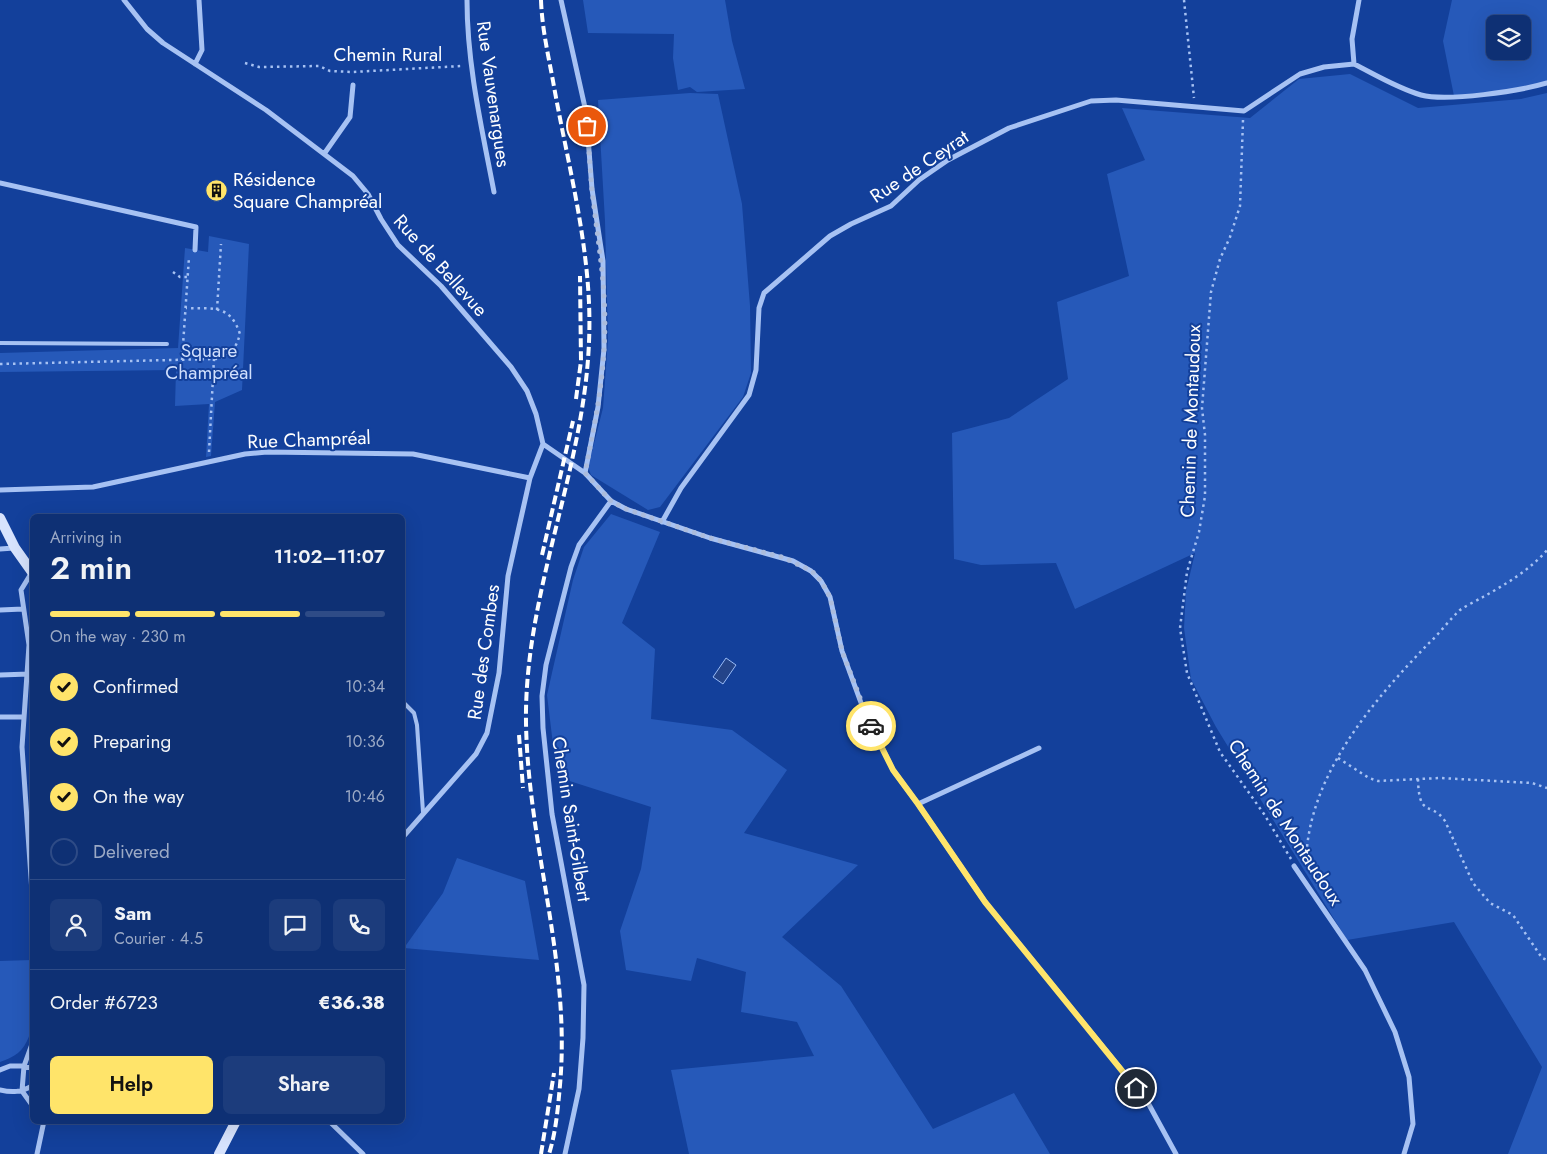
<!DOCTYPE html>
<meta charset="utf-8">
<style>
body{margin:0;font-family:Jost,sans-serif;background:#1c3c7c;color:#f1f3f6;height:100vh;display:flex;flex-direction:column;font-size:19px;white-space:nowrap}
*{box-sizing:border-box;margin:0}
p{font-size:16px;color:#9ba9c5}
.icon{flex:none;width:28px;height:28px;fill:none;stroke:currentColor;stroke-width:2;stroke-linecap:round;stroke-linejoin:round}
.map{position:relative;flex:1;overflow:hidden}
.panel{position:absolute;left:30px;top:514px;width:375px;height:610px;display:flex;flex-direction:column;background:#0e3074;border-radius:8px;box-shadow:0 5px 20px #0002,0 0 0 1px #2e4b86}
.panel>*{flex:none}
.buttons{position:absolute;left:1486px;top:15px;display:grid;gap:10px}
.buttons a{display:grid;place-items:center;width:45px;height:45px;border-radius:8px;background:#0e3074;box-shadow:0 5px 20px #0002,0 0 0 1px #2e4b86;font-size:25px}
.pin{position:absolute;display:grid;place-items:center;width:42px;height:42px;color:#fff;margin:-21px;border:2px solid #fff;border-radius:50%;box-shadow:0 1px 5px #0007}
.courier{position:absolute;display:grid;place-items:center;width:50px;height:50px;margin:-25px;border:4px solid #ffe46a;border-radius:50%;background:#fff;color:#222;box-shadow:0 1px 6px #0007}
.overview em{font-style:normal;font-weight:600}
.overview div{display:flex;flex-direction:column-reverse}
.overview{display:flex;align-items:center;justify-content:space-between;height:85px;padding:0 20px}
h1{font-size:32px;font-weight:600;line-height:38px}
.bar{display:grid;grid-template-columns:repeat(4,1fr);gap:8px 5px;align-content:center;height:60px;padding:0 20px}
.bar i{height:6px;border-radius:4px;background:#2e4b86}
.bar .on{background:#ffe46a}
.bar p{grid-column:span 4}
.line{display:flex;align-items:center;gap:12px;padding:0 20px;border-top:1px solid #2e4b86}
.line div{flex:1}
.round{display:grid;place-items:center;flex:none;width:52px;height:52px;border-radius:8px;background:#1c3c7c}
ol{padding:0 20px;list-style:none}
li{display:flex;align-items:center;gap:15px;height:55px}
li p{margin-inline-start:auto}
li .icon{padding:5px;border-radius:50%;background:#ffe46a;color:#111;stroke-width:4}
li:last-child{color:#9ba9c5}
li i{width:28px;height:28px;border:2px solid #2e4b86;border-radius:50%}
.primary-button{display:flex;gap:10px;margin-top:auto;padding:10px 20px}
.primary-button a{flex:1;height:58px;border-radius:8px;background:#ffe46a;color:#111;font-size:20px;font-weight:600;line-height:58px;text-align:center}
.primary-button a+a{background:#1c3c7c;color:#f1f3f6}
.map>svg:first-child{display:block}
</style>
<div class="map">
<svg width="1547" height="1154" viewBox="0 0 1547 1154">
<rect width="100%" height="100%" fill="#13409b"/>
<path fill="#2659b9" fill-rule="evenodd" d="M583,0H725L732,41L745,89L697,92L690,87L678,90L673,58L674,34L588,33Z
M1452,0H1547V83L1528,88L1454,96L1443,41ZM1495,24H1522V51H1495Z
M1350,74L1418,108L1521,99L1547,93V1154H1508L1542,1067L1454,922L1347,940L1216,727L1191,679L1184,628L1186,591L1195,553L1075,609L1056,563L981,565L954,559L952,433L1009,418L1068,379L1057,302L1129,276L1107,174L1145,160L1122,108L1250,118L1299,79Z
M690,93L718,94L742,204L750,306L751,373L743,397L660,507L648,510L591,475L588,467L603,408L608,339L605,221L598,100Z
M209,236L249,244L242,390L215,402L211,456L206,457L209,404L175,406L176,370L0,372V353L178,348L185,248L208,252Z
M611,514L660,532L622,623L655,649L651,719L732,730L787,770L744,833L858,865L782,937L841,986L933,1129L1014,1093L1050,1154H689L671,1070L814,1056L797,1022L741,1012L746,972L697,958L691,981L626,970L620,931L641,869L651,807L557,777L547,695L573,580L584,547Z
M457,858L525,881L539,960L404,948L443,893Z
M32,960C33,986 40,1035 18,1053C13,1057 6,1060 0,1062V961Z"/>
<path fill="#244489" stroke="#99bbf6" d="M726,658L736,665L723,684L713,677Z"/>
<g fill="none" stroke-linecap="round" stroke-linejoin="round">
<path stroke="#a7c2f3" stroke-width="2.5" stroke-dasharray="2.5 4" stroke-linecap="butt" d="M1184,0L1194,98
M245,63L259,67L319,66L330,71L352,72L462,66
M1243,120L1240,206L1230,237L1220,259L1211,292L1202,408L1205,435V496L1199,532L1187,572L1180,628L1187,673L1220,752L1264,814L1291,859
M173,272L180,277H187
M217,310L221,244
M182,360L189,257
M0,364L214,359C230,358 236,348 240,334C230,304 213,309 186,308
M209,452L214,359
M1338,758L1369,778L1378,781L1440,778L1532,783L1547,788
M1418,779C1419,819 1430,800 1445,821L1473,883L1490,903L1513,915L1542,958L1547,960
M1306,866C1306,778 1371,703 1429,643C1440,633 1449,620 1460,610C1467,605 1476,601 1483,597C1506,584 1530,570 1547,550"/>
<path stroke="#a7c2f3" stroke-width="4" d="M0,343L167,344
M402,701L414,713L417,725L423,812"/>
<path stroke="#a7c2f3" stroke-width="5" d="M124,0L147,29L163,43L266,110L353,176L368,194L381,219L398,245L441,286L511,367L527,391L536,414L543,444
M467,0C467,65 482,129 494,192
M561,0L586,112L592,189L603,261L604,349L598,407L585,473
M195,64L202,50L199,0
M1354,64C1376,75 1397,88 1421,95C1447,102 1520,91 1547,83
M1354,64L1352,39L1359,0
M324,154L350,117L353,85
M0,183L196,227L195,250
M543,444L585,473L611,501L626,509L710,538L793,561L811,571L821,581L830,597L842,651L864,711L893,770L918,804L985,902L1147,1101L1176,1154
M0,490L93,487L245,454L267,452L413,454L530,478
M662,522L681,488L749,395L756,370L759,308L764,293L830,236L851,224L891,206L919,180L948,160L1009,128L1091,101L1116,100L1244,111L1300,74L1324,67L1354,64
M0,549L14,548
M32,572L21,590L29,645L22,747L32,892
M0,610L23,609
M0,675L29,674
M0,717H24
M918,804L1039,748
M402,838L476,754L487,733L499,673L508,576L530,478L543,444
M1294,866L1365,970L1395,1032L1409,1077L1413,1124L1404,1154
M32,1068L24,1066L22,1091L32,1105
M0,1070L10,1066H24L32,1044
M0,1090C13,1093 21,1092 32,1086
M329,1121L363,1154
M37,1154L44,1121
M565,1154L579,1089L583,1038L584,985L552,814L543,728L542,696L546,665L571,567L579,545L611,501"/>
<path stroke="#d7e3fd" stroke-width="10" d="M0,518L15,548L32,572
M219,1154L236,1121"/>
<path stroke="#fff" stroke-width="4" stroke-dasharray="9 4" stroke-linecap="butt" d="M541,0C542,28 548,54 553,81C568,167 593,254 589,342C584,471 524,593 526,723C528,845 571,962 560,1085C558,1107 556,1132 549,1154
M576,399L581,361L580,276
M542,555L573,421
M519,735L523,788
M541,1154L554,1073"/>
</g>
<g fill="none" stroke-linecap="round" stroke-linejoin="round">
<path stroke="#acbcdc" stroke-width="5" stroke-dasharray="0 9" d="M587,126C589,148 590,169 592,191C598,244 608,295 604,349C602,391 593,432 585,473L611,501L626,509L710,538L782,557L812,571L821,581L830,597L842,651L871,726"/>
<path stroke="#ffe46a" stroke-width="6" d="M871,726L893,770L918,804L985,902L1136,1088"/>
</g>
<defs>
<symbol id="building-disc" viewBox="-11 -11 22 22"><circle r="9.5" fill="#ffe46a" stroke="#13409b"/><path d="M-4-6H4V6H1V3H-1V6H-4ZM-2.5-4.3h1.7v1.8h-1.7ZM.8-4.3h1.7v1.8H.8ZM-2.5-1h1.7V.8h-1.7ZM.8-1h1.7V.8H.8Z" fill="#111"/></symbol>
</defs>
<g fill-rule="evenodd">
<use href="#building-disc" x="204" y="178" width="25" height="25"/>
</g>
<g text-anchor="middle" stroke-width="4" stroke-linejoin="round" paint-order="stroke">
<g font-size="19" fill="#fff" stroke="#13409b">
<text x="388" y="61">Chemin Rural</text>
<text transform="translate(494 94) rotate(82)" y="7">Rue Vauvenargues</text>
<text transform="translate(919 166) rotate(-34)" y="7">Rue de Ceyrat</text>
<text transform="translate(441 265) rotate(48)" y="7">Rue de Bellevue</text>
<text transform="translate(1190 421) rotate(-88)" y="7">Chemin de Montaudoux</text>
<text transform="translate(309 439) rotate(-2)" y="7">Rue Champréal</text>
<text transform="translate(483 652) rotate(-82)" y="7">Rue des Combes</text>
<text transform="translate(572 819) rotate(81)" y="7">Chemin Saint-Gilbert</text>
<text transform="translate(1286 822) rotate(57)" y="7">Chemin de Montaudoux</text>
</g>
<g font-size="19" fill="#fff" stroke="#13409b" text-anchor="start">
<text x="233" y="186">Résidence<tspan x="233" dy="22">Square Champréal</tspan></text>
</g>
<g font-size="19" fill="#d0dffd" stroke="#13409b">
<text x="209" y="357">Square<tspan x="209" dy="22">Champréal</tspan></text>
</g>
</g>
</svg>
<div class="buttons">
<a><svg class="icon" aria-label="layers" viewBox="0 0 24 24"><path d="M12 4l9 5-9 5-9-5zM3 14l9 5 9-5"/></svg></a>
</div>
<div class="pin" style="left:587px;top:126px;background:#ea580c"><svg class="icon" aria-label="bag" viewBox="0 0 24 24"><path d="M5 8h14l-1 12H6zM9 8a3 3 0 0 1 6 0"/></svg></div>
<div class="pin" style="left:1136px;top:1088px;background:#1f2937"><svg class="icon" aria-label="home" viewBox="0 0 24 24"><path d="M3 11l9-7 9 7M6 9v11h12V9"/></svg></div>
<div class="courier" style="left:871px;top:726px"><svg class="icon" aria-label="car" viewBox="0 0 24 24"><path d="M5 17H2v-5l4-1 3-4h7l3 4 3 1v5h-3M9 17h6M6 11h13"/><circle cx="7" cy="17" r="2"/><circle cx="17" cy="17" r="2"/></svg></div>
<section class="panel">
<div class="overview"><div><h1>2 min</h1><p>Arriving in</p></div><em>11:02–11:07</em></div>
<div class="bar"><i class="on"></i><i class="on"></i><i class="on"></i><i></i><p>On the way · 230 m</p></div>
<ol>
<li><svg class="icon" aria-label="check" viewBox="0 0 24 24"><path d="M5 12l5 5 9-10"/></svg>Confirmed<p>10:34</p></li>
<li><svg class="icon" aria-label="check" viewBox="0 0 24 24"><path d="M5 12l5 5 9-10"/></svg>Preparing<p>10:36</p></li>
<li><svg class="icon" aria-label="check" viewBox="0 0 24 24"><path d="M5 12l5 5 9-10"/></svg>On the way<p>10:46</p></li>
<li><i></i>Delivered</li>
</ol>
<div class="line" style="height:90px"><a class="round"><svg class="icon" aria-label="person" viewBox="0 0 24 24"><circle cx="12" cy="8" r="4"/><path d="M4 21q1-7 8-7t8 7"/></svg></a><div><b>Sam</b><p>Courier · 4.5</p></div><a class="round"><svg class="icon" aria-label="chat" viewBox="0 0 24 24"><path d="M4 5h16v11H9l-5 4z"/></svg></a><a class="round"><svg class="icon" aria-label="phone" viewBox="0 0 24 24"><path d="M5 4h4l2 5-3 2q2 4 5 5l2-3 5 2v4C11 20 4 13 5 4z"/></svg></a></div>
<div class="line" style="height:65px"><div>Order #6723</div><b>€36.38</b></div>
<div class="primary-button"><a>Help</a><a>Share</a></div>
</section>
</div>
